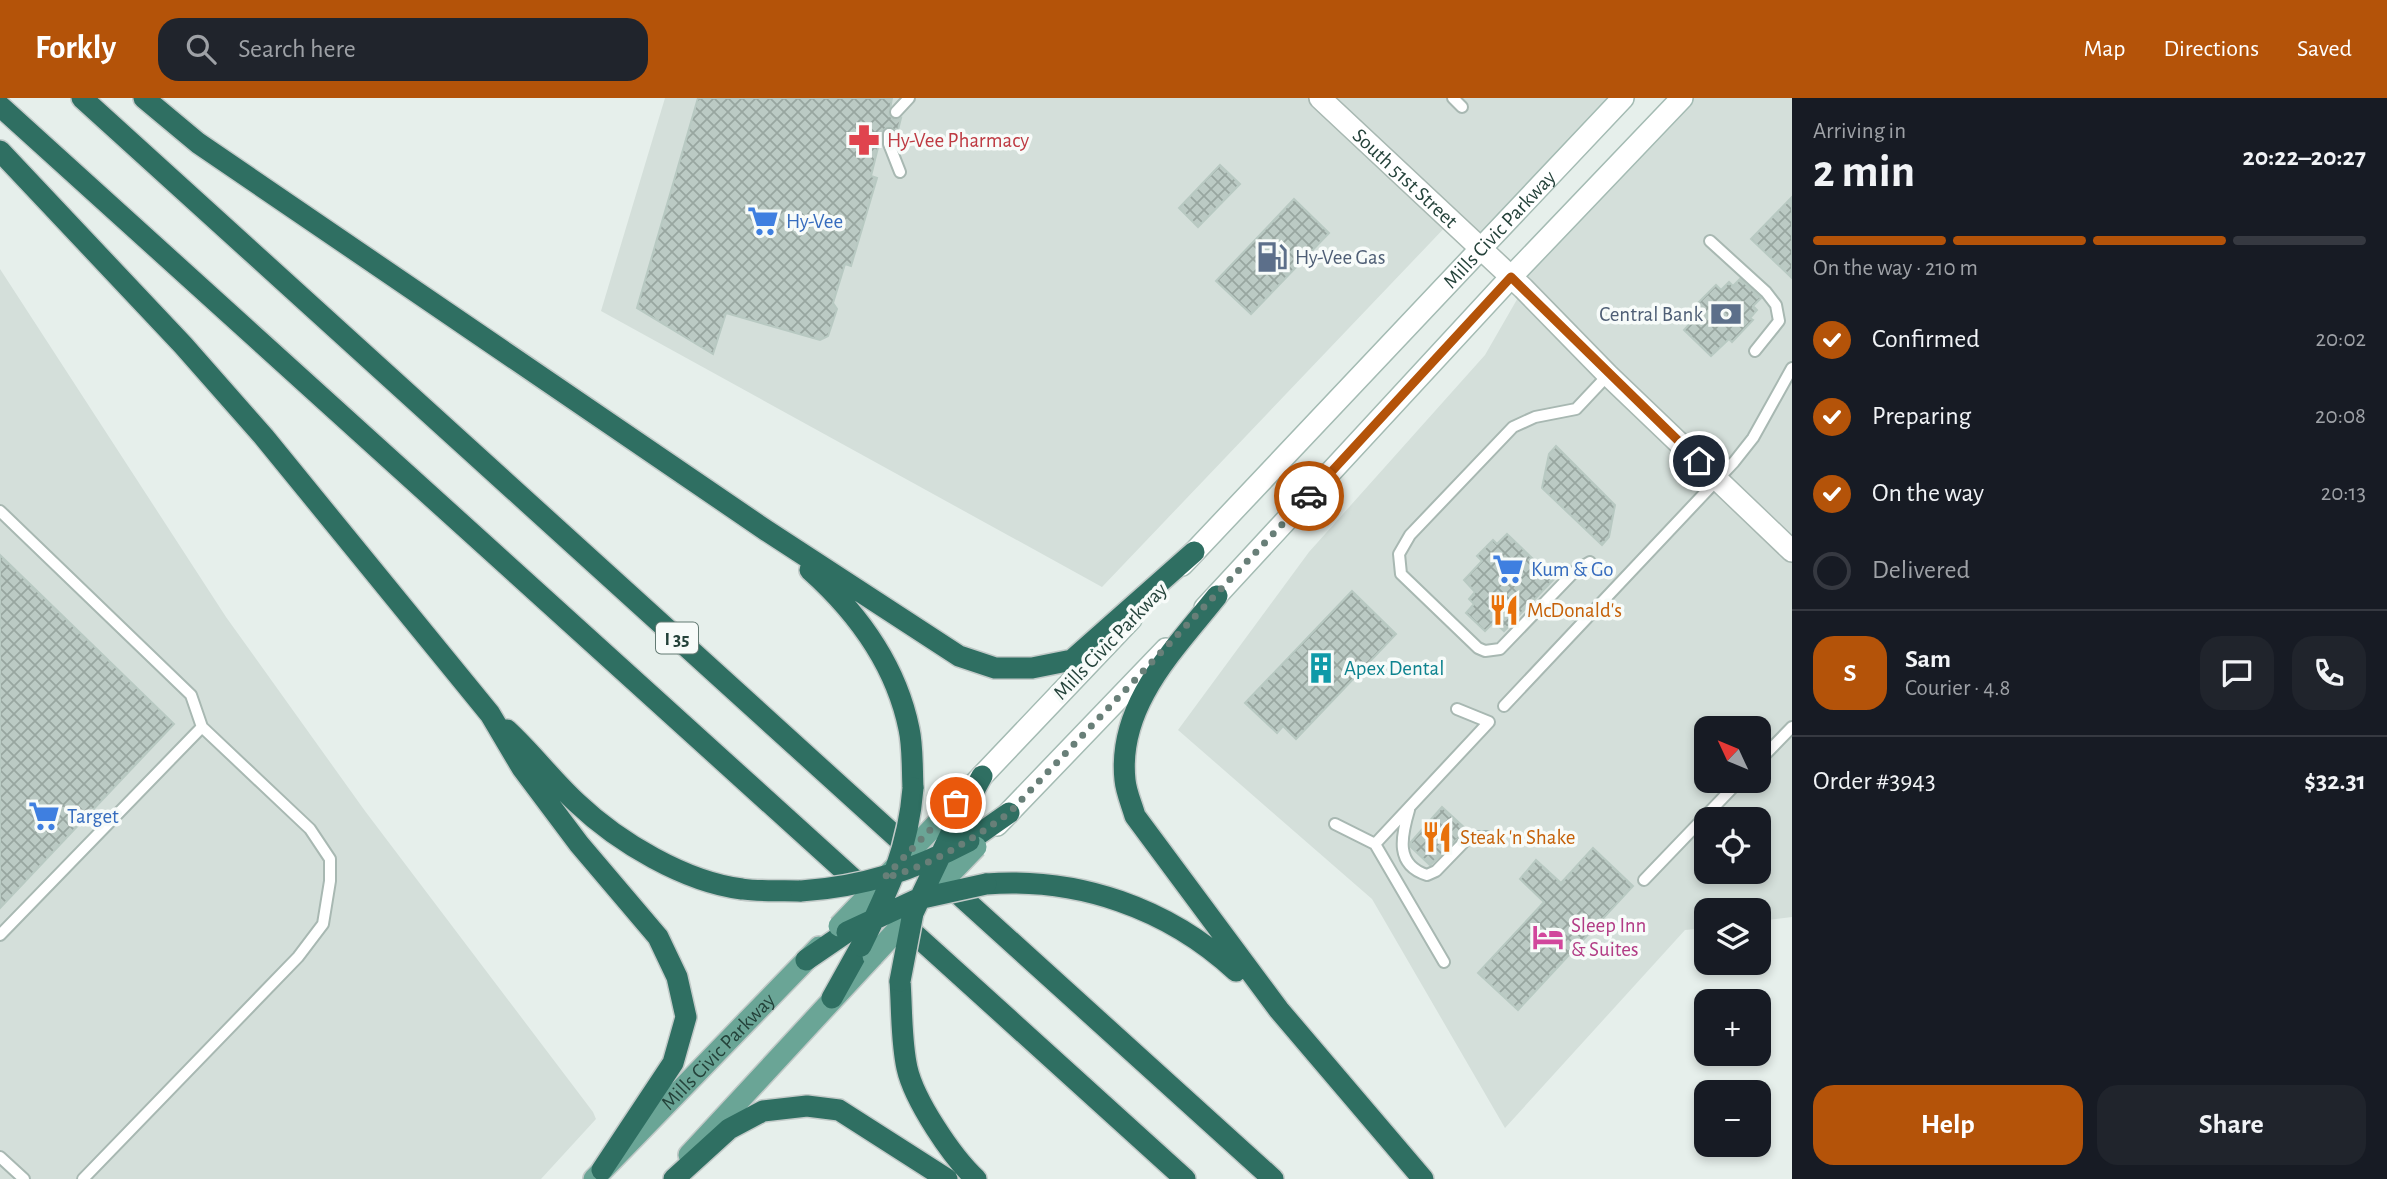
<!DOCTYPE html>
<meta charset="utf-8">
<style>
body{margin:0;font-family:"Alegreya Sans",sans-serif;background:#20242c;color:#f1f3f6;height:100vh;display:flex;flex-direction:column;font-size:26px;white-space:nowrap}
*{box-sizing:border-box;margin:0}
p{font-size:23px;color:#9ea1a6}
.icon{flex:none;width:38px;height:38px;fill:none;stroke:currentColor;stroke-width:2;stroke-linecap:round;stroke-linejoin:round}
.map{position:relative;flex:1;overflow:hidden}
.panel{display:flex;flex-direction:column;background:#171b24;width:595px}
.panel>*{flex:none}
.needle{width:46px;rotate:314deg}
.controls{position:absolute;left:1694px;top:618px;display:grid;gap:14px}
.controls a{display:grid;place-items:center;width:77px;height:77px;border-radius:14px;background:#171b24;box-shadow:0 4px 10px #0003;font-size:35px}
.pin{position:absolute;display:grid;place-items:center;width:60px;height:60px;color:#fff;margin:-30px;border:4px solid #fff;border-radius:50%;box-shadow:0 2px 7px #0007}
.courier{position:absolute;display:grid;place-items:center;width:70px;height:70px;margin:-35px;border:5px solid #b45309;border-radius:50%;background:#fff;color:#222;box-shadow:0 2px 9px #0007}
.overview em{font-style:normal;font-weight:600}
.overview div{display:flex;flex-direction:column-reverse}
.overview{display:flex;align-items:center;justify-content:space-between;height:119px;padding:0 21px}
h1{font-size:46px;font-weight:600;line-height:52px}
.bar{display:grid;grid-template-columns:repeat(4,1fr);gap:10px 7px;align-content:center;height:84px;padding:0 21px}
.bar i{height:9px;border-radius:5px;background:#363941}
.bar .on{background:#b45309}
.bar p{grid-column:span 4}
.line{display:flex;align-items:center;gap:18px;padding:0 21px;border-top:2px solid #363941}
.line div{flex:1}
.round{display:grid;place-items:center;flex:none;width:74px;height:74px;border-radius:21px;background:#20242c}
ol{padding:0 21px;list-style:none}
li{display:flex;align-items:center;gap:21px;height:77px}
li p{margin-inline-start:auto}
li .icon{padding:7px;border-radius:50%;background:#b45309;color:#fff;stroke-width:4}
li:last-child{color:#9ea1a6}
li i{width:38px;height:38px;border:4px solid #363941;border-radius:50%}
.button{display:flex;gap:14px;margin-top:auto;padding:14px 21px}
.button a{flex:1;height:80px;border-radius:21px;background:#b45309;color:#fff;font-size:28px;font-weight:600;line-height:80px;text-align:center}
.button a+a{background:#20242c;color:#f1f3f6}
header{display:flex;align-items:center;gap:42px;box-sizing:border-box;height:98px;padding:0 35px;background:#b45309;color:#fff}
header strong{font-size:33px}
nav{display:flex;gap:38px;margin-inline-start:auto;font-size:24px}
.search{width:490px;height:63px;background:#20242c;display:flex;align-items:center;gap:18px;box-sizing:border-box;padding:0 24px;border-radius:21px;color:#9ea1a6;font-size:26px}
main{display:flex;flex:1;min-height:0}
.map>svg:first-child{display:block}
</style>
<header>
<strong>Forkly</strong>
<div class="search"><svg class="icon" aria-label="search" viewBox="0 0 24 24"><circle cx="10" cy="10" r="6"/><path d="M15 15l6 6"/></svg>Search here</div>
<nav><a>Map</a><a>Directions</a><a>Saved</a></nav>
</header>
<main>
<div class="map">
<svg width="1792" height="1081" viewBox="0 0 1792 1081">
<defs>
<pattern id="building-cross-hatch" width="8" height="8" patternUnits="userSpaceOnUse" patternTransform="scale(1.75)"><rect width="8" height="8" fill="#bbcac4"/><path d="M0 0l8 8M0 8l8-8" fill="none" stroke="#98a6a0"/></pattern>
</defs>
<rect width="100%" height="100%" fill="#e6efeb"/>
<path fill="#d4dfda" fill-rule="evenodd" d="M665,0H1623L1480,150L1451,123L1102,489L601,213Z
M1682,0H1792V819L1759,823V812H1706V830L1685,832L1505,1030L1372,801L1178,632L1309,454L1485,257L1523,191L1511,179ZM1706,630H1759V682H1706ZM1706,721H1759V774H1706Z
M0,171L226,519L365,713L593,1014L596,1021L541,1081H0Z"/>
<path fill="url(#building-cross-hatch)" stroke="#b8c9c2" stroke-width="2" d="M698,0H892L889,17L895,22L901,20L897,36L890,28L882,33L871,78L877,80L851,168L845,166L833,205L837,211L828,238L820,242L726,215L713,256L637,210Z
M1220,67L1240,86L1198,129L1179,110Z
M1792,99V180L1751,141Z
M1294,101L1329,135L1251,216L1216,183Z
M1740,181L1761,200L1753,208L1757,212L1750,220L1753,222L1732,244L1729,241L1711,258L1684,232L1702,213L1696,207L1716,187L1721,192L1729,184L1733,188Z
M1556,348L1615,407L1609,439L1602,447L1542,390L1549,356Z
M1507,436L1554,481L1504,533L1494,524L1485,533L1466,515L1474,506L1469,501L1475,494L1464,482L1482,463L1477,458L1493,442L1497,446Z
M0,457L174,626L0,810Z
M1352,493L1396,536L1296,641L1283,628L1277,635L1245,605Z
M1442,709L1467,732L1430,767L1411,749V744Z
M1593,750L1633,788L1518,912L1478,875L1544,804L1520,781L1536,762L1561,785Z"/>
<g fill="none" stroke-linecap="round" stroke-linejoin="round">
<defs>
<path id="lane" d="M1453,0L1462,9
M896,14L909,0
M889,36V46L900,74
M1710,143L1766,194L1776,207L1779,223L1755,253
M0,413L191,597L202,629L310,731L330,761V783L323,826L298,859L83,1081
M1590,464L1575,473L1500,551L1485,553L1478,550L1401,476L1399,456L1410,437L1513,329L1535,319L1576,311L1608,277
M1504,608L1734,364L1753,340L1792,270
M1759,663L1792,629
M1409,712C1401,739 1395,767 1427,777L1436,773L1466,742L1472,739H1487
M1335,726L1375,746
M1644,782L1740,682
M0,837L202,629
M1444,864L1375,746L1489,624L1457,611
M0,1059L24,1081"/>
<g id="street">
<path id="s1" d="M1320,0L1523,190L1608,277L1792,453"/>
</g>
<g id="secondary">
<path id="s2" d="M1182,467L1623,0"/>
<path d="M1205,510L1511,179L1682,0"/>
<path d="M943,719L1131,521"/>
<path d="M997,727L1166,551"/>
</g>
<g id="primary">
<path d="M689,1057L873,858"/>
<path id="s3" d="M594,1081L819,849"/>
</g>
<path id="highway" d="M82,0L916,757
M144,0L198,45L767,433L959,558L995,570H1032L1072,562L1194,454
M0,8L870,796
M0,53L183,247L264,339L490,616L522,670L579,746L658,839L677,879L686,919L673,965L602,1072
M810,472C858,515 896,567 909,631C913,649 912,671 913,690
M1217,498C1175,551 1117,607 1125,682C1126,694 1132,707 1135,718L1279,912L1423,1081
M507,632C532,655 552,682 577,705C618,744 685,784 742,791C761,794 782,792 801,793
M954,729L982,678
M969,743L1009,715
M945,784L1273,1081
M986,786C1078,779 1168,810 1236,873
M899,822L1185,1081
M806,862L847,834
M900,883C902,911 901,943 907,970C914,1002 952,1059 976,1081
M832,900L861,848
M674,1081L729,1031L763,1013L807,1008L839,1012L947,1081"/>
</defs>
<use href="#lane" stroke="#a8b8b2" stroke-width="14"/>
<use href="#street" stroke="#a8b8b2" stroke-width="24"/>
<use href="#secondary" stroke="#a4bbb3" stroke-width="24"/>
<use href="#primary" stroke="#c2cac8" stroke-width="24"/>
<use href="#highway" stroke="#c2cac8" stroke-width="24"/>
<use href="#lane" stroke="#fff" stroke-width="10"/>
<use href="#street" stroke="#fff" stroke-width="21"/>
<use href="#secondary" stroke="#fff" stroke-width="21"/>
<use href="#primary" stroke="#6aa596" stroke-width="21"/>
<use href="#highway" stroke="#2f6f62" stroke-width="21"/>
<defs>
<path id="primary-bridge" d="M929,798L976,749
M839,828L943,719
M873,858L913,815"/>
<path id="highway-bridge" d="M801,793C863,789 914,772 969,743
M847,834L918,801L986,786
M861,848C888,792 908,753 913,690
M900,883L913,815L954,729"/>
</defs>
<use href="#primary-bridge" stroke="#c2cac8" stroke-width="24" stroke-linecap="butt"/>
<use href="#highway-bridge" stroke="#c2cac8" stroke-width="24" stroke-linecap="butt"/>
<use href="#primary-bridge" stroke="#6aa596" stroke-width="21"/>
<use href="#highway-bridge" stroke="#2f6f62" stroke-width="21"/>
</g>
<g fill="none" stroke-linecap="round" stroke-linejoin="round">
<path stroke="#687f78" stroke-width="7" stroke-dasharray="0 12.6" d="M956,705L884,780C930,768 970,743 1009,715L1309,398"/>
<path stroke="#b45309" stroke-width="9" d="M1309,398L1511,179L1699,363"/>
</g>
<defs>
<symbol id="pharmacy-bare" viewBox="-9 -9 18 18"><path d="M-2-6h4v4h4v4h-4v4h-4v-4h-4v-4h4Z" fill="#e0444e" stroke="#f7fbf9" stroke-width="2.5" paint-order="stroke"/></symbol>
<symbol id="supermarket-bare" viewBox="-9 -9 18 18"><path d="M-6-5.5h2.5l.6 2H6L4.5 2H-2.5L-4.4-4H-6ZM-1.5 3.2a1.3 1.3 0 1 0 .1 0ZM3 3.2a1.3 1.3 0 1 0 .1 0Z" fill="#3f7fe0" stroke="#f7fbf9" stroke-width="2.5" paint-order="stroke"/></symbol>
<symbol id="fuel-bare" viewBox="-9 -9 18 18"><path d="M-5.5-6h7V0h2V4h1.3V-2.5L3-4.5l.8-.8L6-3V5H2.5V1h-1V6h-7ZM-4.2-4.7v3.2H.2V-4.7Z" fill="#5c6f8a" stroke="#f7fbf9" stroke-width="2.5" paint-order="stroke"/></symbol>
<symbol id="bank-bare" viewBox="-9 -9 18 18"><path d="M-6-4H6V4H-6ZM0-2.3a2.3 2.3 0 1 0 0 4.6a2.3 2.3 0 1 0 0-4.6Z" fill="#5c6f8a" stroke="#f7fbf9" stroke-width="2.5" paint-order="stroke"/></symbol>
<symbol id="restaurant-bare" viewBox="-9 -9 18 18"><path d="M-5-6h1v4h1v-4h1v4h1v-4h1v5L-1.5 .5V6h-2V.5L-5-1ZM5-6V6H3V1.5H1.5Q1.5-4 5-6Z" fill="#e8710a" stroke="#f7fbf9" stroke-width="2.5" paint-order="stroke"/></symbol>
<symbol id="building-bare" viewBox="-9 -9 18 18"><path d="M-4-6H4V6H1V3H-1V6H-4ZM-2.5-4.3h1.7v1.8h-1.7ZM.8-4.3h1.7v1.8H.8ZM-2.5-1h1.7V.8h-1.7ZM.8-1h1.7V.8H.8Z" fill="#0f9aa8" stroke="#f7fbf9" stroke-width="2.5" paint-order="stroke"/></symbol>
<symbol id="hotel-bare" viewBox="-9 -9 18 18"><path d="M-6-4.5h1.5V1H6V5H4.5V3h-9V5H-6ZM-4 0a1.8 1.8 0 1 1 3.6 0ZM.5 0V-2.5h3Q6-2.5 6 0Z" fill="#d1479c" stroke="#f7fbf9" stroke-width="2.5" paint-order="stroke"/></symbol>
</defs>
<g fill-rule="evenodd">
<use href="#pharmacy-bare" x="842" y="20" width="44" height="44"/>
<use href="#supermarket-bare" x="741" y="101" width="44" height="44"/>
<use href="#fuel-bare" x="1250" y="137" width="44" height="44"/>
<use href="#bank-bare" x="1704" y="194" width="44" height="44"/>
<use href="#supermarket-bare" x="1486" y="449" width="44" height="44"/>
<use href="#restaurant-bare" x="1482" y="490" width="44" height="44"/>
<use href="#building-bare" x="1299" y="548" width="44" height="44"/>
<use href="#supermarket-bare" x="22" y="696" width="44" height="44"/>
<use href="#restaurant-bare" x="1415" y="717" width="44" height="44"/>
<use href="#hotel-bare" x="1526" y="817" width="44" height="44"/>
</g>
<g text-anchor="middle" stroke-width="7" stroke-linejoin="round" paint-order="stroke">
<rect fill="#f7fbf9" stroke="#637a73" stroke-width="2" x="656" y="524.5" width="42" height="31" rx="5"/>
<g font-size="19" font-weight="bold" fill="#24423a">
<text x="677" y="547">I 35</text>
</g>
<g font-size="21" fill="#be3a42" stroke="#f7fbf9" text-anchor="start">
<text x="887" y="49">Hy-Vee Pharmacy</text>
</g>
<g font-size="21" fill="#24423a" stroke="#f7fbf9">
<text dy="7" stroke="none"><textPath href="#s1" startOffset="117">South 51st Street</textPath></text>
<text dy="7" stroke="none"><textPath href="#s2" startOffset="462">Mills Civic Parkway</textPath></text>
<text transform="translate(1110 543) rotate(-46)" y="7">Mills Civic Parkway</text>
<text dy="7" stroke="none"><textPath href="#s3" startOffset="178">Mills Civic Parkway</textPath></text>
</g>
<g font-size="21" fill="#366cbe" stroke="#f7fbf9" text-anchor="start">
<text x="786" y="130">Hy-Vee</text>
<text x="1531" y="478">Kum &amp; Go</text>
<text x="67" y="725">Target</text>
</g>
<g font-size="21" fill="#4e5e75" stroke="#f7fbf9" text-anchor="start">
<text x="1295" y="166">Hy-Vee Gas</text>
<text x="1703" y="223" text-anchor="end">Central Bank</text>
</g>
<g font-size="21" fill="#c56008" stroke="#f7fbf9" text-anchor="start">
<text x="1527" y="519">McDonald's</text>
<text x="1460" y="746">Steak 'n Shake</text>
</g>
<g font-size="21" fill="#0d838f" stroke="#f7fbf9" text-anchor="start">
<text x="1344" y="577">Apex Dental</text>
</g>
<g font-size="21" fill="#b23c85" stroke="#f7fbf9" text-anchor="start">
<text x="1571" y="834">Sleep Inn<tspan x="1571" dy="24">&amp; Suites</tspan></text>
</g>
</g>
</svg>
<div class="controls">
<a><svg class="needle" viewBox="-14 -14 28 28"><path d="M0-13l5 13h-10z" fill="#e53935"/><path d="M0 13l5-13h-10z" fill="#9ea1a6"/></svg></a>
<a><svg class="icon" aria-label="locate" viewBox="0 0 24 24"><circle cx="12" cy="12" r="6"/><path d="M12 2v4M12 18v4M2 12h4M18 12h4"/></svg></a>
<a><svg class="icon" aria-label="layers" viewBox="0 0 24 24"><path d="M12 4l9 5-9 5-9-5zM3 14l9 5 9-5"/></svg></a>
<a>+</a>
<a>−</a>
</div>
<div class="pin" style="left:956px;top:705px;background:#ea580c"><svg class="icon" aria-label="bag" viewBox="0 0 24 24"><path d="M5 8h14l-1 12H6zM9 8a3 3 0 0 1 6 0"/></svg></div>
<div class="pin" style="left:1699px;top:363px;background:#1f2937"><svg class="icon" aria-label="home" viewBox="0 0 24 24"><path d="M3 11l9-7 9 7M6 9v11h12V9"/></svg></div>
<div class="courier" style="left:1309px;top:398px"><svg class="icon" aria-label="car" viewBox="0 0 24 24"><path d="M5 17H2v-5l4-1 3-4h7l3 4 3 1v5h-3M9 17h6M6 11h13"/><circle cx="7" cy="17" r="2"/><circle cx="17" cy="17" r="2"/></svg></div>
</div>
<section class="panel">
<div class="overview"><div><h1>2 min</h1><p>Arriving in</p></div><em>20:22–20:27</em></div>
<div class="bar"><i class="on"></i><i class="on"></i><i class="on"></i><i></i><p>On the way · 210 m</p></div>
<ol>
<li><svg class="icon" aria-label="check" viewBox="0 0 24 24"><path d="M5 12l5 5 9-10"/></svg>Confirmed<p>20:02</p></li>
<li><svg class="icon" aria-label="check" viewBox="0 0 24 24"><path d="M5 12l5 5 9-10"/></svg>Preparing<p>20:08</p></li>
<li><svg class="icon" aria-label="check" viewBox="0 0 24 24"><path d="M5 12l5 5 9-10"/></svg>On the way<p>20:13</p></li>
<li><i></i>Delivered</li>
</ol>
<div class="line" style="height:126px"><b class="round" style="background:#b45309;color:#fff">S</b><div><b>Sam</b><p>Courier · 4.8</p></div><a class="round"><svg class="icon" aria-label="chat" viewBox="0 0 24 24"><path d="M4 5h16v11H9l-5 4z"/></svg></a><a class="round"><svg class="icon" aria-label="phone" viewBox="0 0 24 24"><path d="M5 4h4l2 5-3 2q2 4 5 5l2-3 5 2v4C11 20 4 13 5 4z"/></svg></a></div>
<div class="line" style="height:91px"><div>Order #3943</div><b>$32.31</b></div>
<div class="button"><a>Help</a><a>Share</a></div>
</section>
</main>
